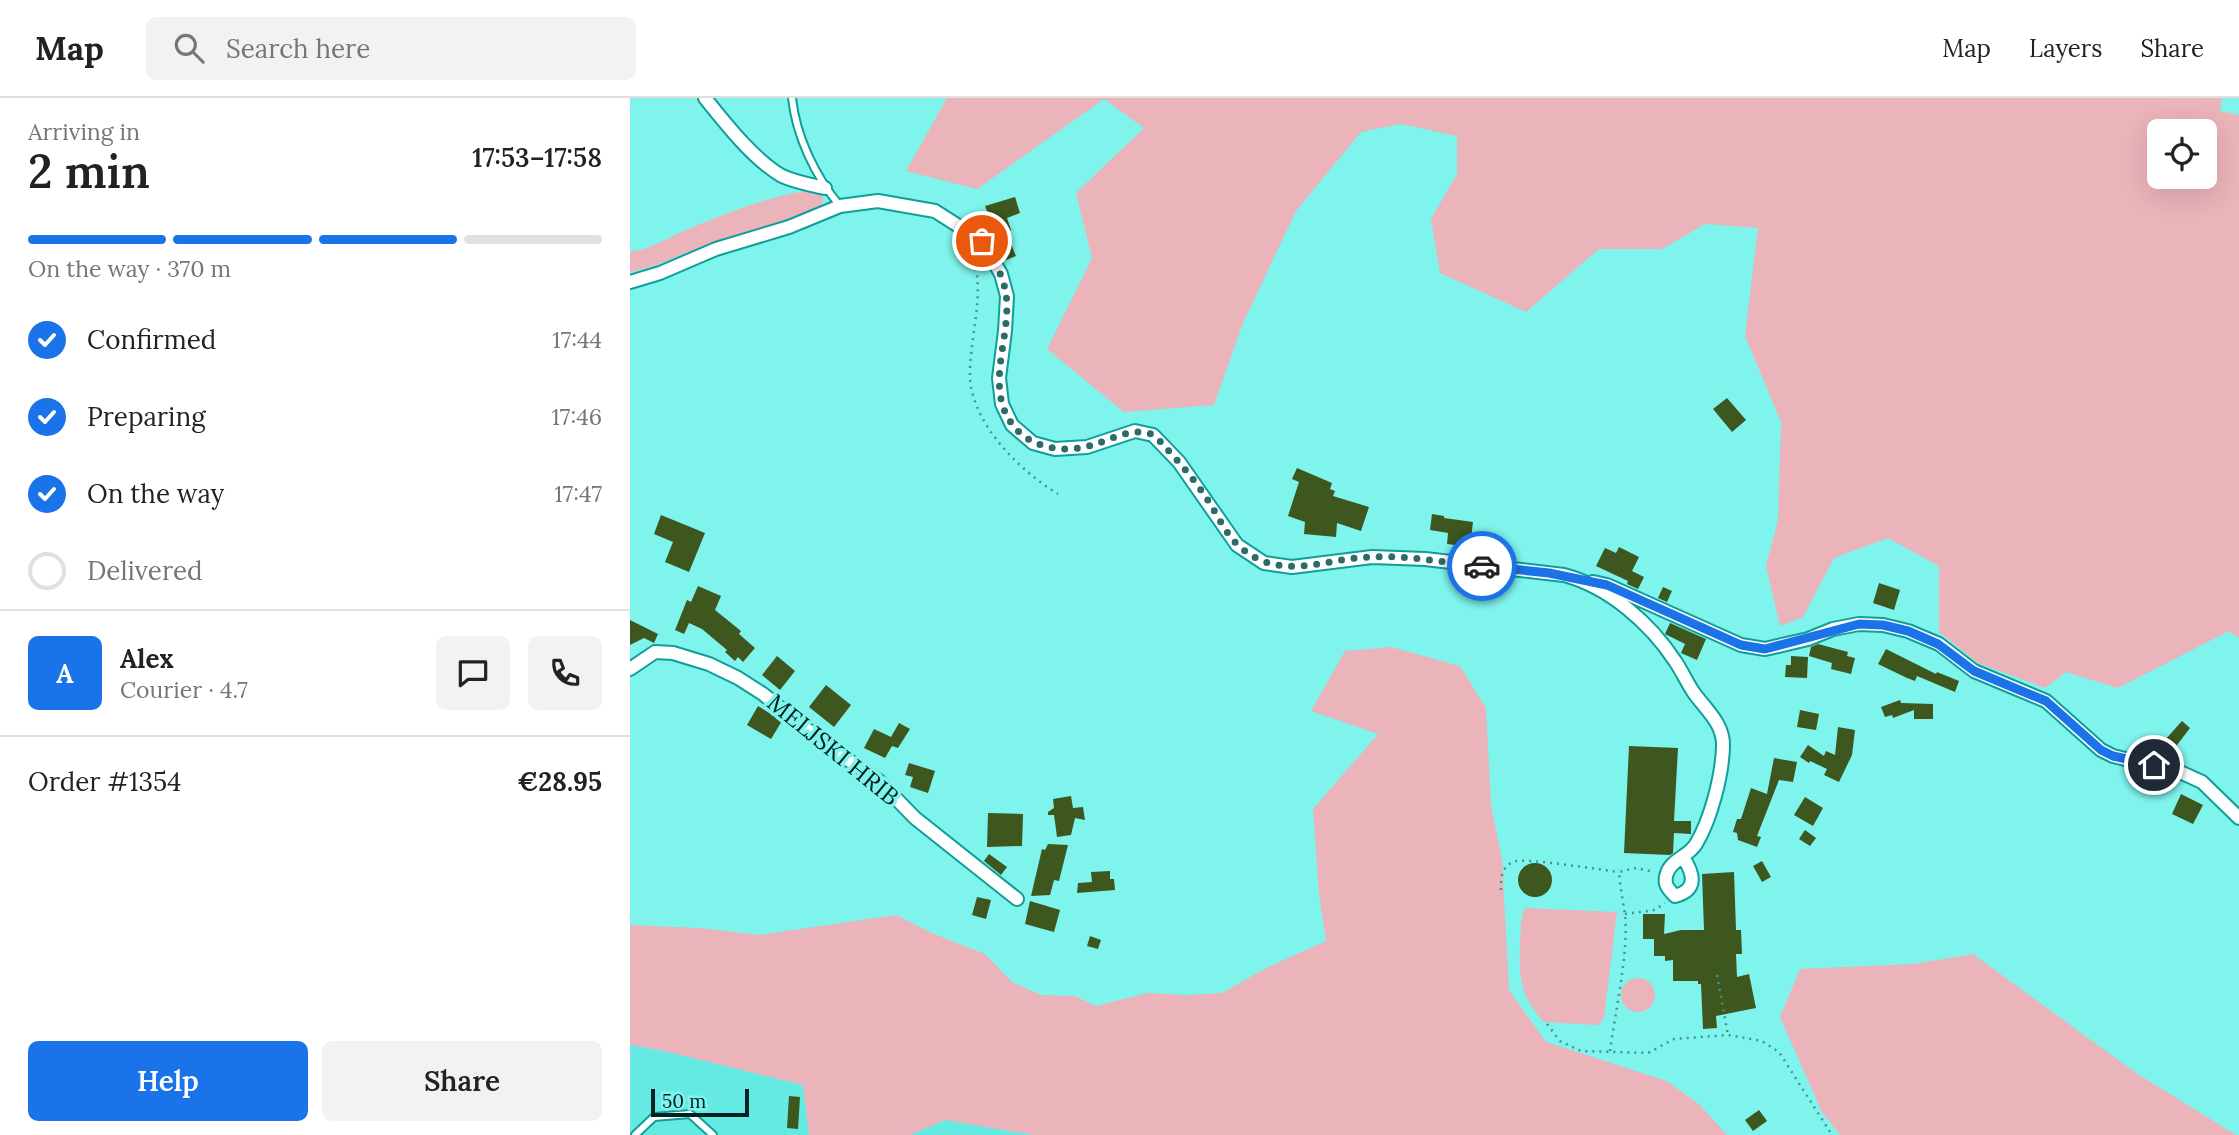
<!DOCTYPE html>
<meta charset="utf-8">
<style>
body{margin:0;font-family:Lora,serif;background:#f2f2f2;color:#222;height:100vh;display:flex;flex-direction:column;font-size:26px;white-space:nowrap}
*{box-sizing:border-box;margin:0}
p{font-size:23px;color:#767676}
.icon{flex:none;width:38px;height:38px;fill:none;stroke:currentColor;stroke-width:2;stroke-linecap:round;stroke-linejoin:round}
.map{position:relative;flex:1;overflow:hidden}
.side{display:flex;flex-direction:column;background:#fff;width:630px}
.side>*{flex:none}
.fabs{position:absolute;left:1517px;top:21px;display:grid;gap:14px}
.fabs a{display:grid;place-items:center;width:70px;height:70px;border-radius:10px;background:#fff;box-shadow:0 7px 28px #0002;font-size:35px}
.scale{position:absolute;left:21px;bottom:18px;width:98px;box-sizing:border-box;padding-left:7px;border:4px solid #002321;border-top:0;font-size:19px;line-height:24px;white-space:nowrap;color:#002321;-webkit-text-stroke:5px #7ff4ed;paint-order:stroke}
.pin{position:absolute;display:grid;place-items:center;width:60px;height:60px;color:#fff;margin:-30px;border:4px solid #fff;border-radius:50%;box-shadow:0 2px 7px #0007}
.courier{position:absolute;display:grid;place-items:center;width:70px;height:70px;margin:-35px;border:5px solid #1a73e8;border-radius:50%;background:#fff;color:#222;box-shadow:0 2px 9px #0007}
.head em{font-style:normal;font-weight:600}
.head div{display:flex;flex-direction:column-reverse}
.head{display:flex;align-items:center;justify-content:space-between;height:119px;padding:0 28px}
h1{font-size:46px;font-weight:600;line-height:52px}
.bar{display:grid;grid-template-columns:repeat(4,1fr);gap:10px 7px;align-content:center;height:84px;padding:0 28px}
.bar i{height:9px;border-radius:5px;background:#e0e0e0}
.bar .on{background:#1a73e8}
.bar p{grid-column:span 4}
.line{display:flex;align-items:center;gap:18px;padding:0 28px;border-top:2px solid #e0e0e0}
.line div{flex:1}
.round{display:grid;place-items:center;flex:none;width:74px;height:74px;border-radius:10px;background:#f2f2f2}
ol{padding:0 28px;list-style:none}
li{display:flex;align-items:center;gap:21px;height:77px}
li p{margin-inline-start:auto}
li .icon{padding:7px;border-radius:50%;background:#1a73e8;color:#fff;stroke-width:4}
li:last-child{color:#767676}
li i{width:38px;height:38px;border:4px solid #e0e0e0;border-radius:50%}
.primary-button{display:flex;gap:14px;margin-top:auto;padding:14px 28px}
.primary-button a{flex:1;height:80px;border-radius:10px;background:#1a73e8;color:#fff;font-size:28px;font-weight:600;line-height:80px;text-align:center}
.primary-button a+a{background:#f2f2f2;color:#222}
header{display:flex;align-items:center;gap:42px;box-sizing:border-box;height:98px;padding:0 35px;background:#fff;border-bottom:2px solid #e0e0e0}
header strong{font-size:33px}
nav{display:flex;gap:38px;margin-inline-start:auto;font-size:24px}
.search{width:490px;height:63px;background:#f2f2f2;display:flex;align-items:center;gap:18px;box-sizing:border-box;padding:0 24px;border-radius:10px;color:#767676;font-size:26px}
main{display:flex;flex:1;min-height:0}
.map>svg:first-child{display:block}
</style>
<header>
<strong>Map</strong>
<div class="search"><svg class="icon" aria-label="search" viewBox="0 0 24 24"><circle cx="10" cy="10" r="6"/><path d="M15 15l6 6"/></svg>Search here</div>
<nav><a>Map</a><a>Layers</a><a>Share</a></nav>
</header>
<main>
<section class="side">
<div class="head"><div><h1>2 min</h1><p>Arriving in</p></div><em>17:53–17:58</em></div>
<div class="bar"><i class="on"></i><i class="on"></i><i class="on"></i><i></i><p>On the way · 370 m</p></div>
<ol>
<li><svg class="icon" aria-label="check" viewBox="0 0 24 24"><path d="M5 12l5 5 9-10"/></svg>Confirmed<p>17:44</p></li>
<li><svg class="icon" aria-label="check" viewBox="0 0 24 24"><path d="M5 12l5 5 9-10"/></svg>Preparing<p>17:46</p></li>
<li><svg class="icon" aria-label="check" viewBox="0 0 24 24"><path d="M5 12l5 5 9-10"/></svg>On the way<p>17:47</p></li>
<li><i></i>Delivered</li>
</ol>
<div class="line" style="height:126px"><b class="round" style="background:#1a73e8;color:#fff">A</b><div><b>Alex</b><p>Courier · 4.7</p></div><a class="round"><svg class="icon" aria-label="chat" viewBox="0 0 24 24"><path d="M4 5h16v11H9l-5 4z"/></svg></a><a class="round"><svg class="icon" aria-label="phone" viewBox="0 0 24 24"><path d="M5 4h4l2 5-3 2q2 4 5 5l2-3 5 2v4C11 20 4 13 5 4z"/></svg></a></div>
<div class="line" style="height:91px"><div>Order #1354</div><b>€28.95</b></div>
<div class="primary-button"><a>Help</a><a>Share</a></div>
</section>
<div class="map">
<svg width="1609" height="1037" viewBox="0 0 1609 1037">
<rect width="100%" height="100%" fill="#7ff4ed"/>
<path fill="#64eae3" d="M0,947L34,953L173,987L179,1037H0Z
M315,1022L403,1037H280Z"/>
<path fill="#ebb3ba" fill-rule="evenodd" d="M317,0H1592L1590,13L1609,17V540L1599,533L1488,590L1436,574L1415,590L1348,565L1309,534V468L1258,440L1204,460L1173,519L1150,528L1136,468L1148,422L1151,324L1115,238L1128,130L1075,126L1032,151H969L896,214L810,175L801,121L827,76V38L771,26L731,34L666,113L613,225L584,307L494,314L417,251L462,160L446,95L514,30L474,1L347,91L276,73ZM1530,33H1575V79H1530Z
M188,91L192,95L193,106C153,127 108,136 66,151C43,159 24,170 0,174V154C20,151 38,140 56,132C97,115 144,96 188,91Z
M761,549L830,568L856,610L861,708L872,761L879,892L916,944L1037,983L1070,1007L1097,1037H403L315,1022L280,1037H179L173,987L34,953L0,947V827L69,830L129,837L266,817L302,835L355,856L382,884L411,897L445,898L466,908L517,895L556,897L592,895L636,870L696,843L689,796L683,711L748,636L681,613L715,553Z
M895,810L987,814L974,920L968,927L914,924C889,898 889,877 890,842C891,831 890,821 895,810Z
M1343,856L1506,975L1606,1037H1210L1192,1014L1150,919L1170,871L1283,866Z
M991 897a17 17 0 1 1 34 0a17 17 0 1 1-34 0Z"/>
<path fill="#3d571e" d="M385,99L390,115L377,120L381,132L376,134L386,158L376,162L355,108Z
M1097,300L1116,322L1102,334L1083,311Z
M667,370L702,385L700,391L705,393L703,398L739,409L731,433L707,425L706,439L674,436L675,424L658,418L669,384L662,381Z
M802,416L814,418V420L843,424L840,449L817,446L818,435L800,432Z
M31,417L75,435L59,474L35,464L43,444L24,436Z
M989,449L1009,459L1002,473L1014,479L1008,491L997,486L998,483L966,468L975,450L986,455Z
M1249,485L1270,492L1264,512L1243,505Z
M68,488L91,498L85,512L111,533L109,536L125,550L113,564L108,559L105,563L95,554L97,552L72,531L59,525L54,536L45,532L57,502L61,504Z
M1033,489L1042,493L1037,504L1028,500Z
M0,522L28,536L24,545L14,540L0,547Z
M1040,525L1076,541L1067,562L1051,555L1055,546L1035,536Z
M1188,546L1218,554L1217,558L1225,560L1221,576L1201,571L1202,565L1179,558L1181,549Z
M1256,551L1306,576L1307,574L1329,583L1325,594L1287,578L1285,583L1277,580L1248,566Z
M147,558L165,573L150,592L132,577Z
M1161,558L1178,559L1177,580L1155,579L1156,567H1161Z
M196,587L221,607L204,629L179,609Z
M1270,602L1271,605L1303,606V621H1284V612L1263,620L1262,617L1255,619L1251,609Z
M128,608L152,623L141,641L117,627Z
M1170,612L1189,616L1186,632L1167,629Z
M1552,623L1560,630L1544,651L1534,643Z
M269,625L280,631L268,650L262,648L255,660L234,650L244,631L261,639Z
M1208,629L1225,632L1222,657L1209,684L1194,677L1197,671L1180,663L1179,665L1170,659L1178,647L1194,658L1196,653L1205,657Z
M999,648L1048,650L1044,723H1061V736L1044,735L1043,755L1040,757L994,755Z
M1144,660L1167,664L1163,684L1149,682L1127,738L1131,739L1127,749L1108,742L1107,735L1103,734L1107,721H1111L1121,690L1137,696Z
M279,665L305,673L298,695L280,689L283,679L275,677Z
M1551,696L1573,707L1563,726L1542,716Z
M441,698L443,710L453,709L455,722L445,720L441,737L427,739L424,717H418V714L424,710L423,701Z
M1175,699L1193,710L1183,728L1164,717Z
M358,715L393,716L392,748L357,749Z
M1175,732L1186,740L1180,748L1169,741Z
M418,746L438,747L429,783L424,782L420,797L401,798L412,751L415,752Z
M359,756L377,769L371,777L354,763Z
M1132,763L1141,779L1132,784L1123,768Z
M888 782a17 17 0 1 1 34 0a17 17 0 1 1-34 0Z
M480,773V781H484L485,792L447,795L448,785L462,784L461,774Z
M1104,774L1106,832H1111L1112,856H1106L1107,879L1119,876L1126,910L1086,918L1087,930L1073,931L1071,886H1068V883H1043V862L1035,863V858H1024V841H1013V816H1035L1034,836L1051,832H1074L1072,776Z
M347,799L361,802L356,821L342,817Z
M400,803L430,812L424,834L395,826Z
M460,838L471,842L468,851L457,848Z
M159,998L170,999L168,1031L157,1030Z
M1129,1012L1137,1023L1123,1033L1115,1022Z"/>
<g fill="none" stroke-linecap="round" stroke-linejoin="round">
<defs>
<path id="lane" d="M162,0C166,38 185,78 210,108
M5,1037L24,1019L60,1016L83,1037"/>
<path id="street" d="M75,0C95,25 124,62 152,78C165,84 181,87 195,90
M0,184L30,175L86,151L159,129L210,108L248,103L305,113L352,143L371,176L377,198L375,233L369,280L372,306L382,327L403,345L425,351L457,349L505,333L523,337L549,364L607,447L634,465L662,469L742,459L795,461L934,477C979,489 1020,525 1045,563C1052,573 1057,585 1064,595C1077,613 1094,626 1093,649C1092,678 1081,721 1066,746C1059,758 1041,762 1037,775C1033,786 1038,791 1045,798C1068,792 1064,776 1053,759
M963,484L977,487L1111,547L1135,551L1178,541L1203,531L1229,526L1253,527L1278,533L1309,546L1344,573L1416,603L1471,652L1483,658L1550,674L1572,684L1609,720
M0,571L25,554L43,555L79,566L108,580L133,596L195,646L249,683L285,720L387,801"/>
</defs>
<use href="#lane" stroke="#0f9e99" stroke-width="10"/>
<use href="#street" stroke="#0f9e99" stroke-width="16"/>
<path stroke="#44938f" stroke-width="2.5" stroke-dasharray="2 5" stroke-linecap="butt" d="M325,142C331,151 346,166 347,178C351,210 339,247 340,280C343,327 390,373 428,396
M871,792C871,781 871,769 883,764C895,759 970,772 989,774
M995,816L1025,812L1035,805
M1087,877L1098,937
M917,926L930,943L951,953L1018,955L1044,941L1098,937L1132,943L1149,954L1202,1037
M980,953C985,915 999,853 995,817C993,803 990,788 989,774L1006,770L1024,774"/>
<use href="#lane" stroke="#fff" stroke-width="6"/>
<use href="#street" stroke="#fff" stroke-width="12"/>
</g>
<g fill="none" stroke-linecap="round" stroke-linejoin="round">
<path stroke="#2c6c68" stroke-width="7" stroke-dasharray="0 12.6" d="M352,143C362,160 373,176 376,196C382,238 354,288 382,326C399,350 433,355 459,348C479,343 500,329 521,336C527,338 532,346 536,350C552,367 567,385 579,404C588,418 597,438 609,448C650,485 694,460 741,459C778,457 816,465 852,468"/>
<path stroke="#1a73e8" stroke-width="9" d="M852,468L919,475L977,487L1111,547L1135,551L1229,526L1253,527L1278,533L1308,546L1344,573L1416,603L1471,652L1483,658L1524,667"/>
</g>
<g text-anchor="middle" stroke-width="7" stroke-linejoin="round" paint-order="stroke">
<g font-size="24" fill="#002321" stroke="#7ff4ed">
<text transform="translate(203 652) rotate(39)" y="8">MELJSKI HRIB</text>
</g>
</g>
</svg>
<div class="fabs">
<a><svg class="icon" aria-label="locate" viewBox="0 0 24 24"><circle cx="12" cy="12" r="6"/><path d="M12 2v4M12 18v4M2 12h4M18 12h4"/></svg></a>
</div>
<div class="scale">50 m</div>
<div class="pin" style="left:352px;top:143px;background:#ea580c"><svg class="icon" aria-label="bag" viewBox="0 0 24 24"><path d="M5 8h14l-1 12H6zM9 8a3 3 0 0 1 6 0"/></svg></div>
<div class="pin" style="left:1524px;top:667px;background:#1f2937"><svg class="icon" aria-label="home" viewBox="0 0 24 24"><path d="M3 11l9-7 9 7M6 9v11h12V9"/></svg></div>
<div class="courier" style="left:852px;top:468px"><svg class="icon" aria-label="car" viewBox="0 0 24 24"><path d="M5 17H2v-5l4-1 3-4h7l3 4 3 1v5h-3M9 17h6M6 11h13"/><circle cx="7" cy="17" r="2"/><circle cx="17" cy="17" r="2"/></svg></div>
</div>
</main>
